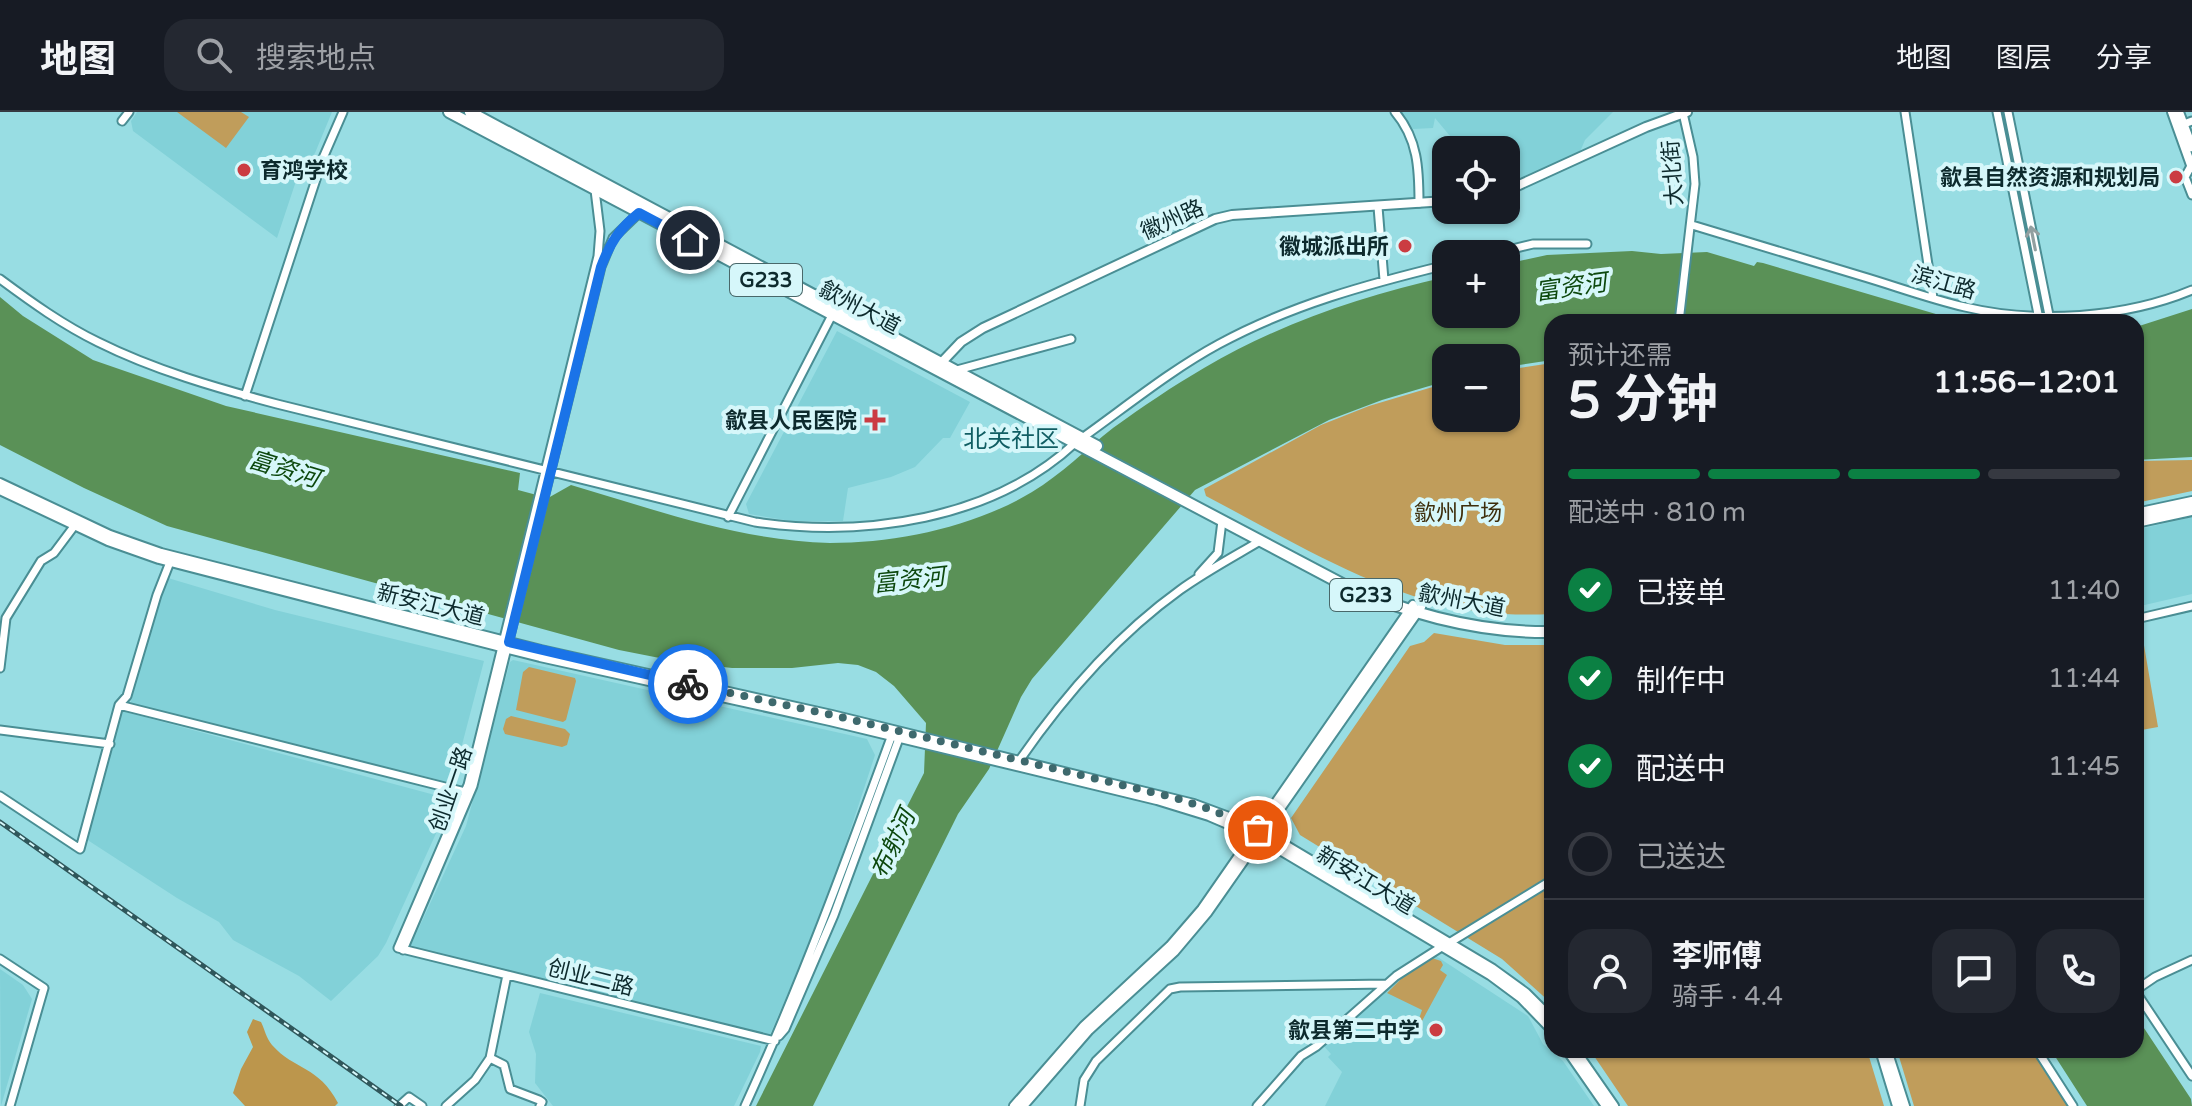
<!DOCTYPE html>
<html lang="zh">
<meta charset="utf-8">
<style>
body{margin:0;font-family:"Varela Round","Noto Sans SC",sans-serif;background:#242831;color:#f1f3f6;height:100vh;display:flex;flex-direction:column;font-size:30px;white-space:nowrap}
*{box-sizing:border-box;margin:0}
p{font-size:26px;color:#9ea1a6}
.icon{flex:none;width:44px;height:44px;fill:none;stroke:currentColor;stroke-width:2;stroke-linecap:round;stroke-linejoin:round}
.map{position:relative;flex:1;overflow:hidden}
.drawer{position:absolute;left:1544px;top:202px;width:600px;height:744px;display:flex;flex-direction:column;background:#171b24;border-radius:24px;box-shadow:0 2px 6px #0004}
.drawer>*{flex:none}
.buttons{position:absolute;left:1432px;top:24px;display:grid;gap:16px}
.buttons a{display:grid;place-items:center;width:88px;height:88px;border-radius:16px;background:#171b24;box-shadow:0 2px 6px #0004;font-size:40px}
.pin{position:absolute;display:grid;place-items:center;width:68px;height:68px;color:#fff;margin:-34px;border:4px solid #fff;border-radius:50%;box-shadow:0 2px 8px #0007}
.courier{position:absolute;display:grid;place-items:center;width:80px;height:80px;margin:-40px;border:6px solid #1a73e8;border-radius:50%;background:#fff;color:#222;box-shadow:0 2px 10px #0007}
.headline em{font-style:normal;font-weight:700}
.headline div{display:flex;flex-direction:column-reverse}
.headline{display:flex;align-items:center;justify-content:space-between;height:136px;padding:0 24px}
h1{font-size:52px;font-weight:700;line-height:60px}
.bar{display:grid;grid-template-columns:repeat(4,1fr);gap:12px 8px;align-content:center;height:96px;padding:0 24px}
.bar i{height:10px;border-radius:6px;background:#363941}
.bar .on{background:#0b8043}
.bar p{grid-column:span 4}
.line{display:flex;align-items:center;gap:20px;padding:0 24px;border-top:2px solid #363941}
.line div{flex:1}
.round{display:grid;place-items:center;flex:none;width:84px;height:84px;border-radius:24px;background:#242831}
ol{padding:0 24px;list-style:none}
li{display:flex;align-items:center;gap:24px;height:88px}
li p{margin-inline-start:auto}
li .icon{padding:8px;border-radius:50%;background:#0b8043;color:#fff;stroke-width:4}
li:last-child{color:#9ea1a6}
li i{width:44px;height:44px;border:4px solid #363941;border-radius:50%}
header{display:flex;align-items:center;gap:48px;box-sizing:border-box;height:112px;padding:0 40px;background:#171b24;border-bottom:2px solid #363941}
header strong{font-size:38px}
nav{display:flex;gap:44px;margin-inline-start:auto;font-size:28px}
.search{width:560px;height:72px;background:#242831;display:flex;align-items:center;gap:20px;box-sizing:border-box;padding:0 28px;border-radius:24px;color:#9ea1a6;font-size:30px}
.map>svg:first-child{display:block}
</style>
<header>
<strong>地图</strong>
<div class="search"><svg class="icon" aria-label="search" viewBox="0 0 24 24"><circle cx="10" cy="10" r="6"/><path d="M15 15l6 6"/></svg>搜索地点</div>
<nav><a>地图</a><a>图层</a><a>分享</a></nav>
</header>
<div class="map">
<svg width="2192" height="994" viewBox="0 0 2192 994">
<rect width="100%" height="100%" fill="#98dde3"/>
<path fill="#82d1d8" d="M137,0H332L315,41L297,66L277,126L133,19L131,9Z
M1398,0H1613L1585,28L1579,42L1506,76V38H1458L1460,36L1435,6L1433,16L1413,17Z
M837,219L970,290L950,326H943L915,355L891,365L848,376L843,409H791L749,402L746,392Z
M2192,405V482L2136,495V418Z
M168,466L275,498L484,549L452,671L130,593L159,483Z
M513,548L867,627L875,643L824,798L769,925L410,835L466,714L510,550Z
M122,599L446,686L449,693L386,831L378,844L331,889L299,864L233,828L219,810L177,786L86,727Z
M1436,844L1528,904L1543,932L1563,949L1594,994H1325L1342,960L1328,945L1331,942L1322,932L1377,882Z
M0,857L23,873L32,887L1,994Z
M540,881L761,934L760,940L734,994H553L535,971L536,942L529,920Z"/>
<path fill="#c09d5b" d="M177,0H241L249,5L226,36Z
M1552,251V502C1530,503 1506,503 1484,500C1383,487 1294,430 1206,384L1204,377L1321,313L1369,294L1446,271V306H1506V258Z
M2192,348V379L2136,391V349Z
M2136,510H2140L2158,615L2136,619Z
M1434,521L1505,533H1552V892L1502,847L1300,723L1291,706L1410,534L1424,530Z
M529,555L575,566L576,569L566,608L563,610L516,598L523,560Z
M511,604L565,617L570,622L567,633L562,635L505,622L503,617L506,607Z
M1432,846L1441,849L1443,853L1440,858L1447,863L1422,909L1419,907L1422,898L1387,881L1401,867Z
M1590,938H1867L1884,994H1628Z
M1897,938H2032L2069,994H1914Z"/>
<path fill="#bc964c" d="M253,907L261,910C265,918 266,926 272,933C294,958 319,954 338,991L335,994H245L233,981L241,957L253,935L247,920Z"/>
<path fill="#5a9157" d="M1632,139L1661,142L1707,140L1754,154L1757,150L1763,151L1963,210H1552V248L1506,255V246H1446V269L1382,288L1329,308L1195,378L1032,567L1021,585L989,657L958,702L813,994H756L924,661L926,611L894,574L876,560L858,553L838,551L792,556H732L680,550L619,538L167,414L84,376L0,333V185L23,204L93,248L226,294L520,361L518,378L548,386L571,373C656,398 741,429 830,431C897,431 974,415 1032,380C1062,362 1086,337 1113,316C1142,295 1173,274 1204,256C1278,212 1362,184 1446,165V202H1506V152L1547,143Z
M2192,197V345L2136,348V215Z
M2136,904L2191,987L2192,994H2087L2051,938H2136Z"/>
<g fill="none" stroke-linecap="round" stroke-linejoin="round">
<defs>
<path id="minor" d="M1395,0C1418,27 1419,57 1419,91
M1905,0L1933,186
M1997,0L2038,202
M2008,0L2049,203
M122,9L129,0
M2184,12L2192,9
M2191,54L2185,65L2192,83
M595,78L600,119L598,144L468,673L398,836L775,929
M1378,95L1384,168
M1692,113C1748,130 1804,147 1861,164C1895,174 1930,187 1965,195C2036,212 2125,206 2192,178
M1492,142L1533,132H1587
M0,167C31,190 63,213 98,230C154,258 217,276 277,292L755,410C864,426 992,408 1075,331
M1679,210L1695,72L1693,45L1683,1
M957,258L1071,227
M245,284L323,46L343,0
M1082,326C1127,294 1171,258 1219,232C1291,193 1368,172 1446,153
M728,405L832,203
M1199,462L1218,441L1222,409
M2136,507L2192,494
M0,556L6,506L41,449L54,441L75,413
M119,593L465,680
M0,618L110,632
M1019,649C1064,584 1116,524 1180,478C1205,460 1233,445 1260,429
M0,684L80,737L119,593L127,584L157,483L170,450
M1449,831L1552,768
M403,838L473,674L601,155L613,126L639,101
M0,847L44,876L10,994
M2136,878L2155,865L2192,848
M2136,880L2192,964
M779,924L785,917L834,803L901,621
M2037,938L2073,994
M490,946L504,953L510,977L539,988L542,990L540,994
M399,994L409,985L422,994
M446,994L475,968L490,946L507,863
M745,994C801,872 847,746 893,620
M1080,994L1084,968L1096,949L1170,877L1180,875L1386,872
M1257,994L1301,944L1317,934L1396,864L1443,834"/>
<path id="major" d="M2172,0L2192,56
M2179,0L2192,35
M1506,79L1646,15L1687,0
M942,250L961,230L983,216L1215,107L1232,103L1446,89
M0,371L110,423L161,441L541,538L832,603L1194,692L1229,705L1275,727L1493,857L1526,881L1552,907
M0,378L108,429L159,447L540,545L830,609L1157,688L1209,704L1258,725L1490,863L1521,886L1552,918
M1567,938L1606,994
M1575,938L1614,994
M1880,938L1897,994
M1887,938L1905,994
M1014,994L1084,914L1170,834L1202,797L1413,493
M1023,994L1089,918L1175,839L1207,801L1421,495"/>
<path id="highway" d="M449,0L1344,473C1411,503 1479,521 1552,520
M470,0L1097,334
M2136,402L2192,390
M2136,410L2192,398"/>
</defs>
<use href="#minor" stroke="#4a8e94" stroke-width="11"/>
<use href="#major" stroke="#4a8e94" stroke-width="12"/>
<use href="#highway" stroke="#4a8e94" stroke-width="14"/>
<use href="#minor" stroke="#fff" stroke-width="7"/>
<use href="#major" stroke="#fff" stroke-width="8"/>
<use href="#highway" stroke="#fff" stroke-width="10"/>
<defs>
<path id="rail" d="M0,710L401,994"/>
</defs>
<use href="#rail" stroke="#30575b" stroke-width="5"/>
<use href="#rail" stroke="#d6f7fa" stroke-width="2" stroke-dasharray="6" stroke-linecap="butt"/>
</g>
<defs><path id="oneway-shaft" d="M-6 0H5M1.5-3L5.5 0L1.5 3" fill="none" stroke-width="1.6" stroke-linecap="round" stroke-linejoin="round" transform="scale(2)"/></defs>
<use stroke="#929fa0" href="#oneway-shaft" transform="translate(2033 126) rotate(-101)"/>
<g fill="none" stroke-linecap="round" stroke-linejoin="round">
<path stroke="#3e696d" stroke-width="8" stroke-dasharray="0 14.4" d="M688,572L832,603L1176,686L1212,698L1258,718"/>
<path stroke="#1a73e8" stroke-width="10" d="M688,572L509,530L601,155C610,131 619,117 639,101L690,128"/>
</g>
<g fill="#cb3c42" stroke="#d6f7fa" stroke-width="3">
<circle cx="244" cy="58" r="8"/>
<circle cx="2176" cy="65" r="8"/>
<circle cx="1405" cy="134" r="8"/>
<path d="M871 296h8v8h8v8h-8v8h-8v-8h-8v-8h8z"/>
<circle cx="1436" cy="918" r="8"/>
</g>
<g text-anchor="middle" stroke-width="8" stroke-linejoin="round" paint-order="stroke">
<g fill="#d6f7fa" stroke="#49686a" stroke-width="2">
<rect x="730" y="152" width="72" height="32" rx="6"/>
<rect x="1330" y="467" width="72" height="32" rx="6"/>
</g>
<g font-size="20" font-weight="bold" fill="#0d2a2d">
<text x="766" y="175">G233</text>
<text x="1366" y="490">G233</text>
</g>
<g font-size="22" font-weight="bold" fill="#0d2a2d" stroke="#d6f7fa" text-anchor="end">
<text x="260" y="66" text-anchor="start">育鸿学校</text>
<text x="2160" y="73">歙县自然资源和规划局</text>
<text x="1389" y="142">徽城派出所</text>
<text x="857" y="316">歙县人民医院</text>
<text x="1420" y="926">歙县第二中学</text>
</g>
<g font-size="22" fill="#0d2a2d" stroke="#d6f7fa">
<text transform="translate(1672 61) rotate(-94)" y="8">大北街</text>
<text transform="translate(1172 107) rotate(-24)" y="8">徽州路</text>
<text transform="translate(1944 170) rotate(16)" y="8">滨江路</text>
<text transform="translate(860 195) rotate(28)" y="8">歙州大道</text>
<text transform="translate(1462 488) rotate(11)" y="8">歙州大道</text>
<text transform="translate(431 492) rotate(14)" y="8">新安江大道</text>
<text transform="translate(450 677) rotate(-71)" y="8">创业一路</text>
<text transform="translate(1366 768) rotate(31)" y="8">新安江大道</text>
<text transform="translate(591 865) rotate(14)" y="8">创业二路</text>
</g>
<g font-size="22" fill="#3d2d0b" stroke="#d6f7fa">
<text x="1458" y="408">歙州广场</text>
</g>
<g font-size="24" font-style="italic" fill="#0d480d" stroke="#d6f7fa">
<text transform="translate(1571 175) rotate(-8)" y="8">富资河</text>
<text transform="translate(284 357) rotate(17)" y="8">富资河</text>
<text transform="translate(909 468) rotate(-6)" y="8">富资河</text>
<text transform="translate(893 732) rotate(-65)" y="8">布射河</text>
</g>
<g font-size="24" fill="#115e63" stroke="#d6f7fa">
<text x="1011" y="335">北关社区</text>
</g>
</g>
</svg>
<div class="buttons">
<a><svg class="icon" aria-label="locate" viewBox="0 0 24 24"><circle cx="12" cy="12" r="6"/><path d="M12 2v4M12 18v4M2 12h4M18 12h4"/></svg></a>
<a>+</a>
<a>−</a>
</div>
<div class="pin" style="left:1258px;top:718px;background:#ea580c"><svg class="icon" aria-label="bag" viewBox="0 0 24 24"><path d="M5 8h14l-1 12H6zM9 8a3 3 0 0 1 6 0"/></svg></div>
<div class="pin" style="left:690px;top:128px;background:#1f2937"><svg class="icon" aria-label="home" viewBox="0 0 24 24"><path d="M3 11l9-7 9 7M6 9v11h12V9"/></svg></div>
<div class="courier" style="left:688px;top:572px"><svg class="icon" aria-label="bike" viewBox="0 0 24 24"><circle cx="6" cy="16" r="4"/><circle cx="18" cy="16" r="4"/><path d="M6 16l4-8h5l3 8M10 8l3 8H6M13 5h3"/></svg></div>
<section class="drawer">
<div class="headline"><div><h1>5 分钟</h1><p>预计还需</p></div><em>11:56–12:01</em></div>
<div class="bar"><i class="on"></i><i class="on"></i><i class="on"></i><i></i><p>配送中 · 810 m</p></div>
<ol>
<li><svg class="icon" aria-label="check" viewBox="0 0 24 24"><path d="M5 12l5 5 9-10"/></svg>已接单<p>11:40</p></li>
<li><svg class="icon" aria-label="check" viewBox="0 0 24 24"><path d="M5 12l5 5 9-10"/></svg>制作中<p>11:44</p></li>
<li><svg class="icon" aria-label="check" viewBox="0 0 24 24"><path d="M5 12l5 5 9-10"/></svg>配送中<p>11:45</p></li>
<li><i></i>已送达</li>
</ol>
<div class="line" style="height:144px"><a class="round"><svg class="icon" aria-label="person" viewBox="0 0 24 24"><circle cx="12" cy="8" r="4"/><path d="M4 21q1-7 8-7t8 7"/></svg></a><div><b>李师傅</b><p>骑手 · 4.4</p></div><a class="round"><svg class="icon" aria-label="chat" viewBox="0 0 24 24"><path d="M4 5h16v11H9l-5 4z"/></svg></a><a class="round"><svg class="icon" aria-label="phone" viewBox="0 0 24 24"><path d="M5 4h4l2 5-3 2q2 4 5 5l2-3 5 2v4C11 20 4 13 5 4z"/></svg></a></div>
</section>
</div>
